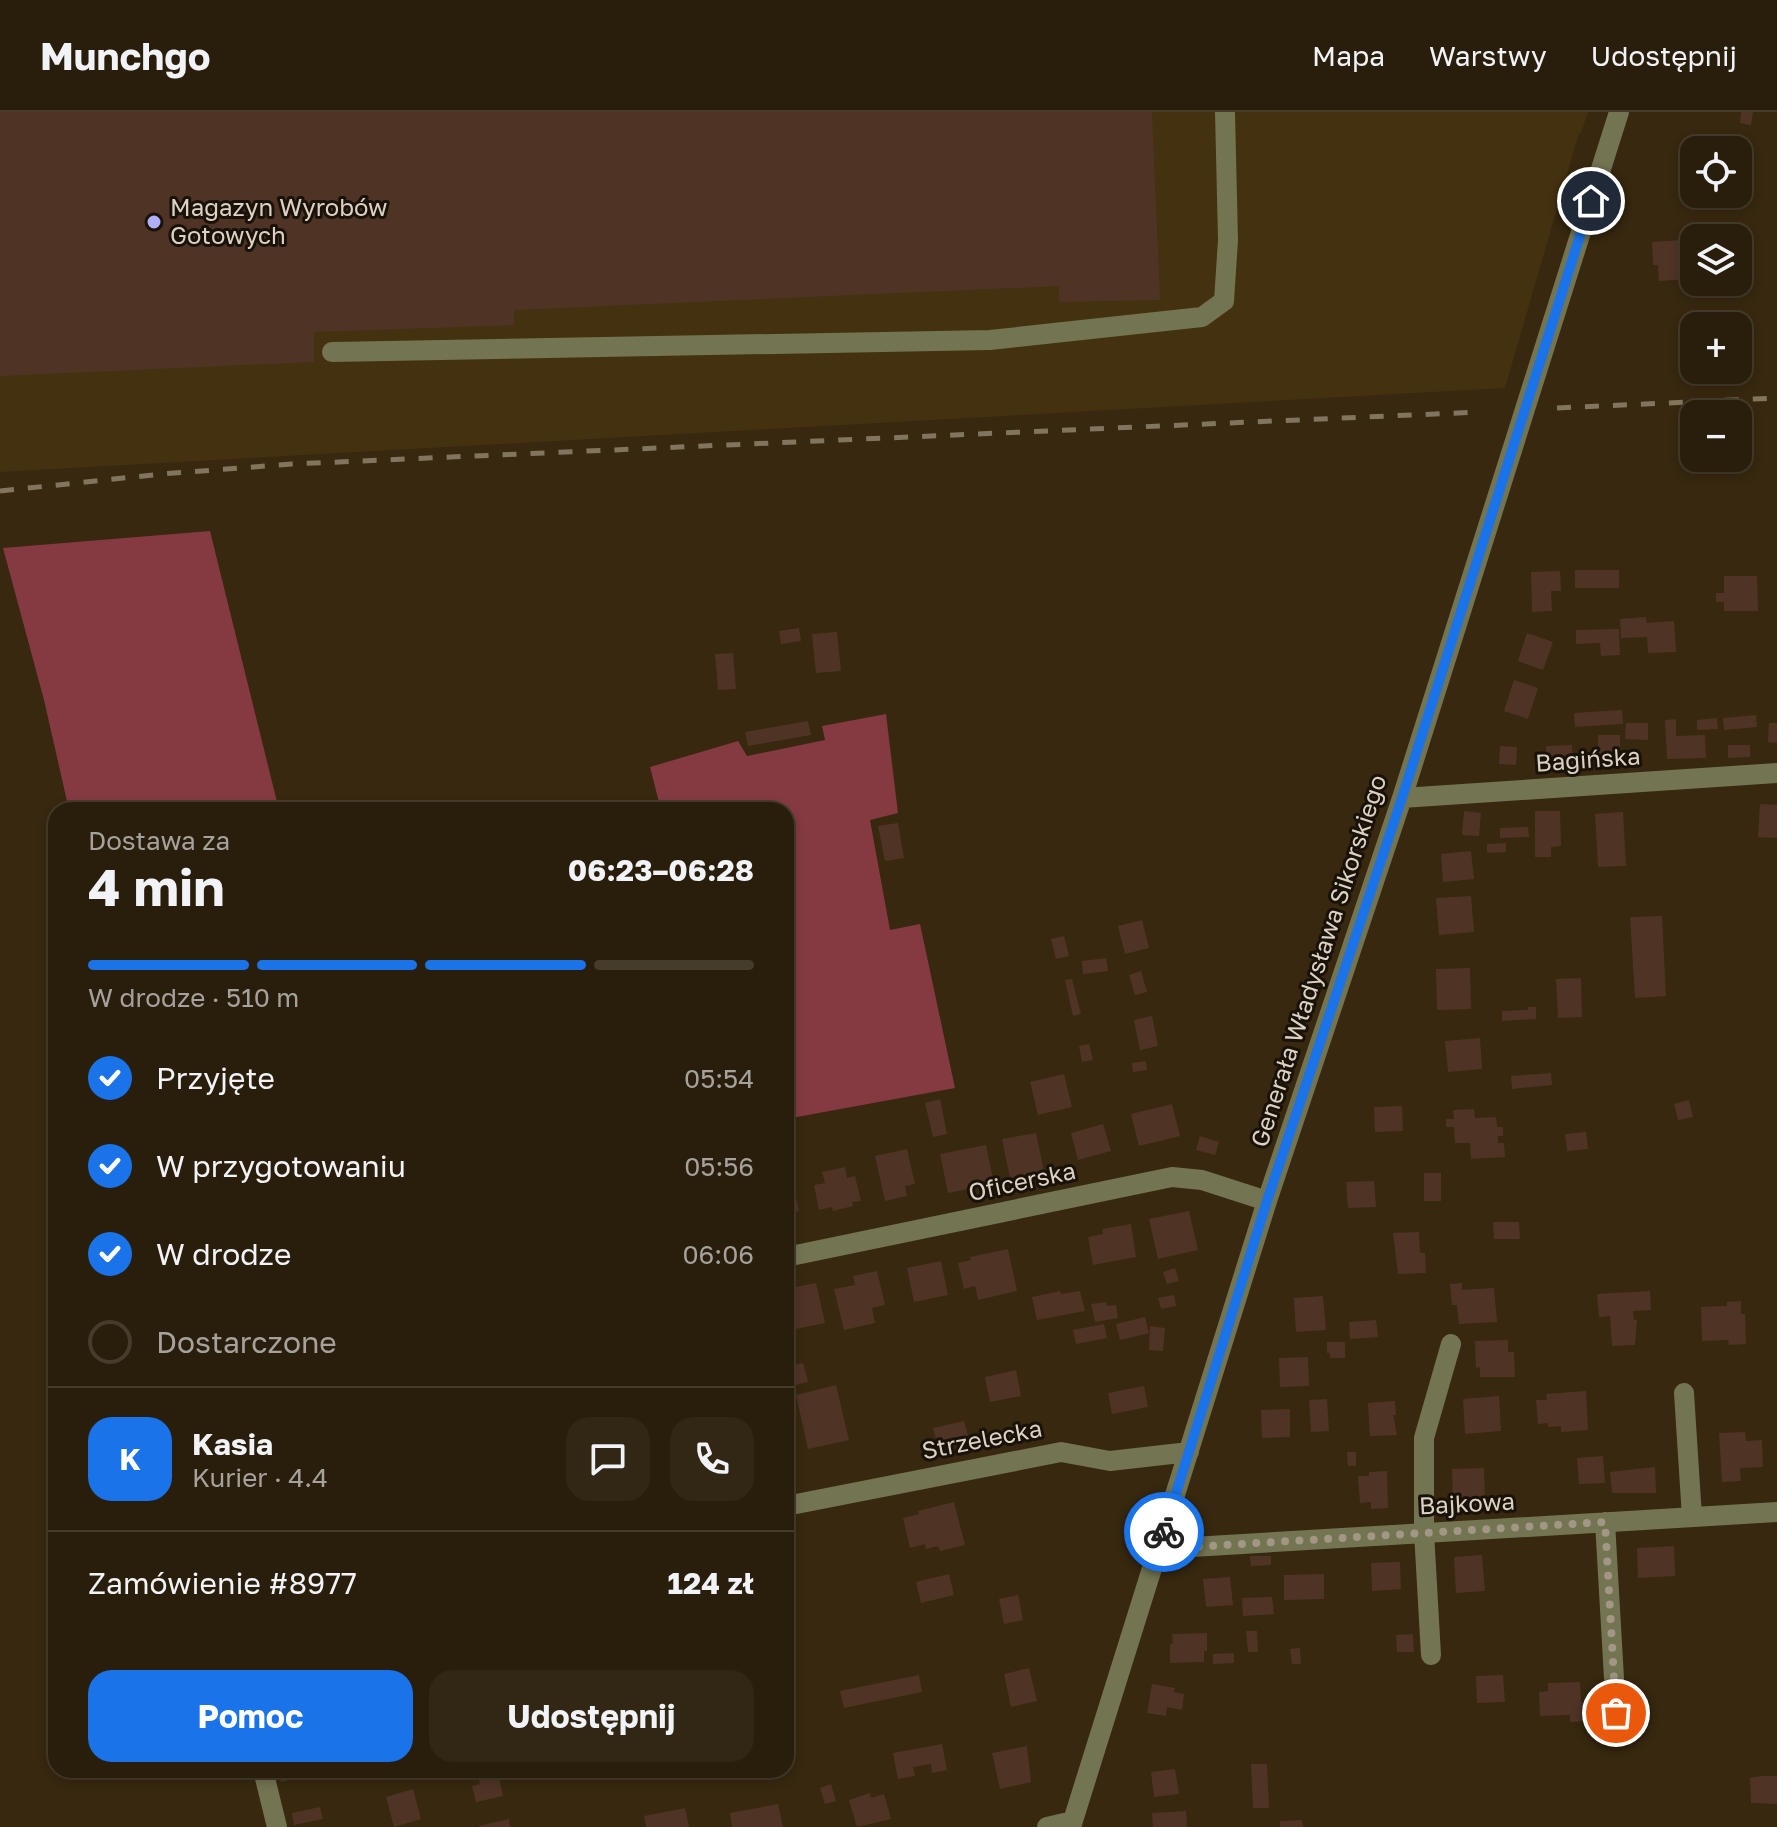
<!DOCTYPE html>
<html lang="pl">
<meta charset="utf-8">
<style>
body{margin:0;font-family:"Golos Text",sans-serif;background:#312714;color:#f1f3f6;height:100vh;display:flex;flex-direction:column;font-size:30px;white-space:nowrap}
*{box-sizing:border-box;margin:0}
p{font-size:26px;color:#a5a29d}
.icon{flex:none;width:44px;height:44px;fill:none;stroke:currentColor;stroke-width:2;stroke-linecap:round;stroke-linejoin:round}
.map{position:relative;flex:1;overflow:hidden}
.details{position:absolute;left:48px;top:690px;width:746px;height:976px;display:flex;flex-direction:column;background:#291e0b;border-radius:24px;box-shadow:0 4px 12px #0003,0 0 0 2px #453c2c}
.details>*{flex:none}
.fabs{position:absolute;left:1680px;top:24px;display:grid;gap:16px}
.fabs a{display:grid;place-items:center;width:72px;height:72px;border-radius:16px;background:#291e0b;box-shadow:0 4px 12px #0003,0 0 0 2px #453c2c;font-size:40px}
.pin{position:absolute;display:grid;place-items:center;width:68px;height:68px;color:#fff;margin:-34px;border:4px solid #fff;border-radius:50%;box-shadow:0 2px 8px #0007}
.courier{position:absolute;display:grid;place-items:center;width:80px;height:80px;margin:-40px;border:6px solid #1a73e8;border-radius:50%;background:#fff;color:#222;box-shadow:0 2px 10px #0007}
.overview em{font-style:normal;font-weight:700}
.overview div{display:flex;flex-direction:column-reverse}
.overview{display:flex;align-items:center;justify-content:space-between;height:136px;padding:0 40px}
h1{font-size:52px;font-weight:700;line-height:60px}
.bar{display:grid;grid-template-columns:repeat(4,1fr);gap:12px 8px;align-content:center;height:96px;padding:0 40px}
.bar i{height:10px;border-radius:6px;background:#453c2c}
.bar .selected{background:#1a73e8}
.bar p{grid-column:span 4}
.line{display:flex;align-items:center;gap:20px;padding:0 40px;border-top:2px solid #453c2c}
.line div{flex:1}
.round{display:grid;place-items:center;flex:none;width:84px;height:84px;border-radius:24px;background:#312714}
ol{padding:0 40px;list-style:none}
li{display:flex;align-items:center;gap:24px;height:88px}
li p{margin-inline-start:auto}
li .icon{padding:8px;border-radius:50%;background:#1a73e8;color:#fff;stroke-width:4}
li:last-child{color:#a5a29d}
li i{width:44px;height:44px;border:4px solid #453c2c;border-radius:50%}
.cta{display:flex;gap:16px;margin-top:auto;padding:16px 40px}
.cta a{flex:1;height:92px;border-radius:24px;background:#1a73e8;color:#fff;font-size:32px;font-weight:700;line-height:92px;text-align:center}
.cta a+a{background:#312714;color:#f1f3f6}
header{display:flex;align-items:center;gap:48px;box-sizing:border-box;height:112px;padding:0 40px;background:#291e0b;border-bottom:2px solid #453c2c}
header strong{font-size:38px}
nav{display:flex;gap:44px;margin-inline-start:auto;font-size:28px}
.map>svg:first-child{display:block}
</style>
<header>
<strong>Munchgo</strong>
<nav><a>Mapa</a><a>Warstwy</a><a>Udostępnij</a></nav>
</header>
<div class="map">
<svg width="1777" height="1715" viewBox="0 0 1777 1715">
<rect width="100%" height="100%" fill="#37280f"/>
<path fill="#443110" d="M0,0H1588L1581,21H1579L1505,276L0,360Z"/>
<path fill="#843a40" d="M210,419L279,698H69L44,588L3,436Z
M886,602L898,701L870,708L890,818L920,812L955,976L786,1007V698H661L650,655L738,629L747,644L825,628L822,614Z"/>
<path fill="#4f3426" d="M0,0H1152L1160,188L1059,190V174L514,198V213L314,220V250L0,264Z
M1741,0H1753L1751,13L1740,11Z
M1682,128V144L1689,143L1690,167L1659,169L1658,153H1653L1652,130Z
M1575,458H1619V476H1575Z
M1560,459L1561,479H1551L1552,499L1532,500L1531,460Z
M1724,464H1757L1758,499H1724V490H1716V481H1724Z
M1646,505L1647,511L1674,509L1676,540L1648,541L1647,525L1621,526L1620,507Z
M799,516L801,529L781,532L779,519Z
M1619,517L1620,543L1601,544L1600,531L1576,532V518Z
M837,520L841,559L816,561L812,522Z
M1527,521L1553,530L1543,558L1518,549Z
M733,541L736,577L718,578L715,542Z
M1514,568L1538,576L1528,607L1504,599Z
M1622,598L1623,612L1575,615L1574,601Z
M1756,603L1757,615L1724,618L1723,606Z
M1717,606L1718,617L1697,618V608Z
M1676,607V624L1705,623L1706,646L1667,647L1665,608Z
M808,609L811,623L748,634L745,620Z
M1626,611H1648V628L1625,627Z
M1769,611H1777V631L1768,630Z
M1598,623H1620V653L1598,652Z
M1572,633L1573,656L1547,657L1546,634Z
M1728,633H1750V645L1728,646Z
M1500,634L1517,635L1516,653L1499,652Z
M1760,692L1777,693V726L1758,725Z
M1464,699L1481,701L1479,724L1462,723Z
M1535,699H1560L1561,734L1551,735V745H1535Z
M1623,700L1626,754L1598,755L1595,702Z
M898,711L904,746L885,749L878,714Z
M1528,715L1529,725L1500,726V716Z
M1506,731V740L1487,741V732Z
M1471,739L1474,767L1443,770L1441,742Z
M1471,784L1474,820L1439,823L1436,786Z
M1662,804L1666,884L1635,886L1630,805Z
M1142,808L1149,836L1125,842L1118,814Z
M1064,824L1069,844L1056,847L1051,827Z
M1106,846L1108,859L1083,862L1082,849Z
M1470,856L1471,897L1437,898L1436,857Z
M1141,859L1147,880L1135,883L1129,863Z
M1581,866L1582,905L1558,906L1556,867Z
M1072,867L1081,902L1073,904L1065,868Z
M1528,895H1536V907L1502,909V899L1528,898Z
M1152,904L1158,934L1140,938L1134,908Z
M1480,926L1482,957L1448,960L1445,929Z
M1089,932L1093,948L1082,950L1079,934Z
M1146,949L1147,958L1133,960L1132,951Z
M1551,961L1552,973L1512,977L1511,964Z
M1064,962L1072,995L1038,1003L1030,970Z
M940,987L947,1022L933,1025L925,991Z
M1689,988L1693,1005L1678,1008L1674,992Z
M1172,992L1180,1024L1139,1034L1131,1002Z
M1402,994L1403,1019L1375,1020L1374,995Z
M1474,997L1475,1006L1496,1005L1497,1015H1503V1024H1498V1031H1504L1505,1045L1471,1047L1470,1031H1455L1454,1015H1446V1007H1454L1453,998Z
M1103,1012L1111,1039L1078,1048L1071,1021Z
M1586,1020L1588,1037L1567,1039L1565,1022Z
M1036,1021L1044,1059L1010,1066L1002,1027Z
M1200,1024L1219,1030L1215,1043L1196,1038Z
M986,1033L994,1072L948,1081L940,1042Z
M907,1037L915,1072L905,1074L907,1084L885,1089L875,1044Z
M845,1055L847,1066L855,1064L861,1089L852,1090L853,1094L833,1099L832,1095L819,1098L814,1073L825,1071L822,1060Z
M1424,1061H1441V1089H1424Z
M792,1066L799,1099L786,1102V1067Z
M1374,1069L1376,1095L1348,1096L1346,1070Z
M1189,1099L1198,1138L1158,1147L1149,1107Z
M1493,1110H1519L1520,1127H1494Z
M1131,1112L1136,1145L1093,1153L1088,1125L1103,1122L1102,1117Z
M1419,1120L1420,1141H1425L1426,1161L1398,1162L1393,1121Z
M1008,1137L1017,1179L978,1188L975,1174L964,1177L958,1151L971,1148L970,1145Z
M941,1149L948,1183L914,1190L907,1156Z
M1175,1156L1179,1169L1167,1172L1163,1160Z
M877,1159L885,1193L872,1196L875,1211L844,1218L834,1177L855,1173L853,1164Z
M816,1171L825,1211L786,1219V1177Z
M1462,1171V1178L1494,1176L1497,1210L1459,1212L1457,1193H1452L1450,1172Z
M1060,1179L1061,1182L1080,1179L1085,1199L1037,1208L1032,1185Z
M1650,1179L1651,1198L1633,1199L1634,1208H1637L1635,1233L1612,1234L1610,1204L1599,1205L1597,1182Z
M1174,1183L1176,1194L1161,1197L1158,1186Z
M1323,1184L1326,1218L1296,1220L1294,1186Z
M1741,1189V1202H1745L1746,1232L1729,1233L1728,1228L1702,1229L1701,1195L1727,1194V1190Z
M1106,1190L1107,1194L1116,1193L1118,1206L1095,1210L1091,1192Z
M1145,1205L1149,1221L1120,1228L1116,1212Z
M1376,1208L1378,1225L1350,1227L1349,1210Z
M1104,1212L1107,1226L1076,1232L1073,1218Z
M1150,1214L1165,1216L1163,1239L1149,1238Z
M1508,1228V1240H1514L1515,1265H1480V1255L1476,1256L1475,1229Z
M1327,1230H1345V1246H1330V1241H1327Z
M1308,1245L1309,1274L1280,1275L1279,1246Z
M803,1251L808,1270L787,1275L786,1255Z
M1016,1258L1021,1284L990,1290L985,1265Z
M836,1273L849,1328L808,1337L796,1283Z
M1144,1274L1148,1295L1112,1302L1108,1281Z
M1586,1279L1588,1318L1561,1320V1314L1548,1315V1311L1538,1312L1536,1288H1547L1546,1282Z
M1499,1284L1501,1319L1465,1322L1463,1287Z
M1327,1287L1329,1319L1311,1320L1309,1288Z
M1395,1289L1396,1303H1393L1397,1323L1370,1324L1368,1291Z
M1290,1297V1325L1262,1326L1261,1298Z
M964,1309L968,1324L937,1331L933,1316Z
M1745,1320L1746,1329L1762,1328L1763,1355L1740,1356L1741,1369L1722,1370L1719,1321Z
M1347,1340H1356V1354H1348Z
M1603,1344L1605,1371L1579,1372L1577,1346Z
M1655,1355L1656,1381H1612L1610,1360Z
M1484,1356L1485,1393L1453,1394L1452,1357Z
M1387,1359L1388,1396L1371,1397V1390L1360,1391L1358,1364H1369V1360Z
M954,1390L965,1433L940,1439L938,1434L926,1437L925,1432L910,1436L903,1406L919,1402L918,1399Z
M1674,1434L1675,1464L1638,1466L1637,1436Z
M1482,1443L1485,1479L1456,1481L1454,1445Z
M1250,1444H1271V1453L1251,1454Z
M1400,1450L1401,1477L1372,1479L1371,1451Z
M949,1462L954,1483L921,1491L916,1470Z
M1324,1462V1487L1284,1488V1463Z
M1230,1465L1233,1493L1206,1495L1203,1467Z
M1018,1483L1023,1508L1004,1512L999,1487Z
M1272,1485L1274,1502L1243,1504L1242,1486Z
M1246,1519H1257L1258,1540H1248Z
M1207,1521V1539H1204V1550L1170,1551V1532L1173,1531L1172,1522Z
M1413,1522L1414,1540H1397L1396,1523Z
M1300,1536L1301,1552H1292L1290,1537Z
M1234,1541V1551L1213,1552V1542Z
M1029,1556L1037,1589L1011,1595L1004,1562Z
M919,1563L922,1580L844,1596L840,1579Z
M1503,1563L1505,1590L1477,1591L1476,1564Z
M1580,1570L1581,1590H1588L1589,1609L1570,1610V1603L1540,1604L1539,1580L1548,1579V1571Z
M1152,1572L1175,1576L1174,1580L1184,1582L1182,1598L1167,1595L1166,1604L1147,1601Z
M942,1632L947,1658L932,1661L931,1652L913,1655L915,1664L898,1667L893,1641Z
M1027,1634L1031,1670L1000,1677L992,1641Z
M1251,1652H1267L1269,1696H1253Z
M1175,1657L1179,1682L1154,1685L1151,1660Z
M278,1658H300L302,1665L281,1670Z
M498,1661L503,1684L476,1690L472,1674L480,1672L478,1665Z
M1761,1664H1777V1692L1751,1691L1750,1666Z
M831,1672L836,1689L825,1692L820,1676Z
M413,1677L421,1707L394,1715L386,1685Z
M870,1681L871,1686L884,1682L891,1707L857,1715L849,1688Z
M778,1692L783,1715H732L730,1701Z
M320,1695L323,1707L294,1713L292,1701Z
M685,1696L689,1715H646L644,1704Z
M1186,1699L1187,1715H1153L1152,1701Z
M509,1707L510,1715H480L479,1714Z
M1302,1708L1303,1715H1280V1709Z"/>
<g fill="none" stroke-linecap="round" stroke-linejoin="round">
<path stroke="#737452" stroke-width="20" d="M332,240L990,228L1202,205L1224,189L1228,128L1225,0
M1402,686L1777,661
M786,1145L1172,1065L1202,1068L1267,1089
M1684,1281L1692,1405
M786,1394L1061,1340L1110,1349L1189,1340
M1605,1410L1616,1601
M1159,1437L1777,1400
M1431,1543L1424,1420V1326L1451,1232
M263,1658L277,1715
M1047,1715L1073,1709
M1071,1715L1267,1089L1402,686L1619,0"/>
<path stroke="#827560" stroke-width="5" stroke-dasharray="14 14" stroke-linecap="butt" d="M1557,296L1777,286
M0,379L162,362L292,352L1480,300"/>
</g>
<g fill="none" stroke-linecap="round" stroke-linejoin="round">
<path stroke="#a29684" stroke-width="8" stroke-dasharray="0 14.4" d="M1164,1420L1159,1437L1605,1410L1616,1601"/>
<path stroke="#1a73e8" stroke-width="10" d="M1164,1420L1267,1089L1402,686L1591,89"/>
</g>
<circle fill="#aeaefa" stroke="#191208" stroke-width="3" cx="154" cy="110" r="8"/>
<g text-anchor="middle" stroke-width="6" stroke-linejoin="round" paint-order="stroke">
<g font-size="24" fill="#dcd2c3" stroke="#191208" text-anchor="start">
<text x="170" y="104">Magazyn Wyrobów<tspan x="170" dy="28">Gotowych</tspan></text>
</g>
<g font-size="24" fill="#dcd2c3" stroke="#191208">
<text transform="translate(1588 648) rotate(-4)" y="8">Bagińska</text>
<text transform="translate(1319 849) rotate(-72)" y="8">Generała Władysława Sikorskiego</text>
<text transform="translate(1022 1070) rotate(-12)" y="8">Oficerska</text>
<text transform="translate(982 1328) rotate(-11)" y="8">Strzelecka</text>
<text transform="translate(1467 1392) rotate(-3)" y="8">Bajkowa</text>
</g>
</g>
</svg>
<div class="fabs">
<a><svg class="icon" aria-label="locate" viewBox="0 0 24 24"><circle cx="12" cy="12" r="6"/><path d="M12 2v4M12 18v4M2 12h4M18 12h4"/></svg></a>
<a><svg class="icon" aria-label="layers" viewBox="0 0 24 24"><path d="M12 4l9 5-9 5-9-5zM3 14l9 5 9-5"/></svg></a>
<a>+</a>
<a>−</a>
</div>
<div class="pin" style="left:1616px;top:1601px;background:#ea580c"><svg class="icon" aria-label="bag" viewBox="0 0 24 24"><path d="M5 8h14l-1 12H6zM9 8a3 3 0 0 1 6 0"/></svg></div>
<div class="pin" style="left:1591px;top:89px;background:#1f2937"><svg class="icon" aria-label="home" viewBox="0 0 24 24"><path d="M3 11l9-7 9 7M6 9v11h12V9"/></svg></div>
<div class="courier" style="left:1164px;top:1420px"><svg class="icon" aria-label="bike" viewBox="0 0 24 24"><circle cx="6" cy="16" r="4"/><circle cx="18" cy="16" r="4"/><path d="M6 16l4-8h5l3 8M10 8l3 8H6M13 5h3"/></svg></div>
<section class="details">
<div class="overview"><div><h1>4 min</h1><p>Dostawa za</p></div><em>06:23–06:28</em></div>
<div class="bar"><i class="selected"></i><i class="selected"></i><i class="selected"></i><i></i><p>W drodze · 510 m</p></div>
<ol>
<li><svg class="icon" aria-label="check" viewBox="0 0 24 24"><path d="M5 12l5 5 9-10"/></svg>Przyjęte<p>05:54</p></li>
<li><svg class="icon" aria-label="check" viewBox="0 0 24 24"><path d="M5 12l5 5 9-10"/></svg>W przygotowaniu<p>05:56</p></li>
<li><svg class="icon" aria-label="check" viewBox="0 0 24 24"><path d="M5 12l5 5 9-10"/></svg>W drodze<p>06:06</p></li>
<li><i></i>Dostarczone</li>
</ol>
<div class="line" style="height:144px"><b class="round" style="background:#1a73e8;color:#fff">K</b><div><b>Kasia</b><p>Kurier · 4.4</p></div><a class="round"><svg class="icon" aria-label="chat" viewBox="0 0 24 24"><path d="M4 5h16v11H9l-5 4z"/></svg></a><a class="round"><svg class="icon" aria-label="phone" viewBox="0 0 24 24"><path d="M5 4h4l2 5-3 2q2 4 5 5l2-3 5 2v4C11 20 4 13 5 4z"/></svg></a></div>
<div class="line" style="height:104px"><div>Zamówienie #8977</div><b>124 zł</b></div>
<div class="cta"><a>Pomoc</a><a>Udostępnij</a></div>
</section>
</div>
